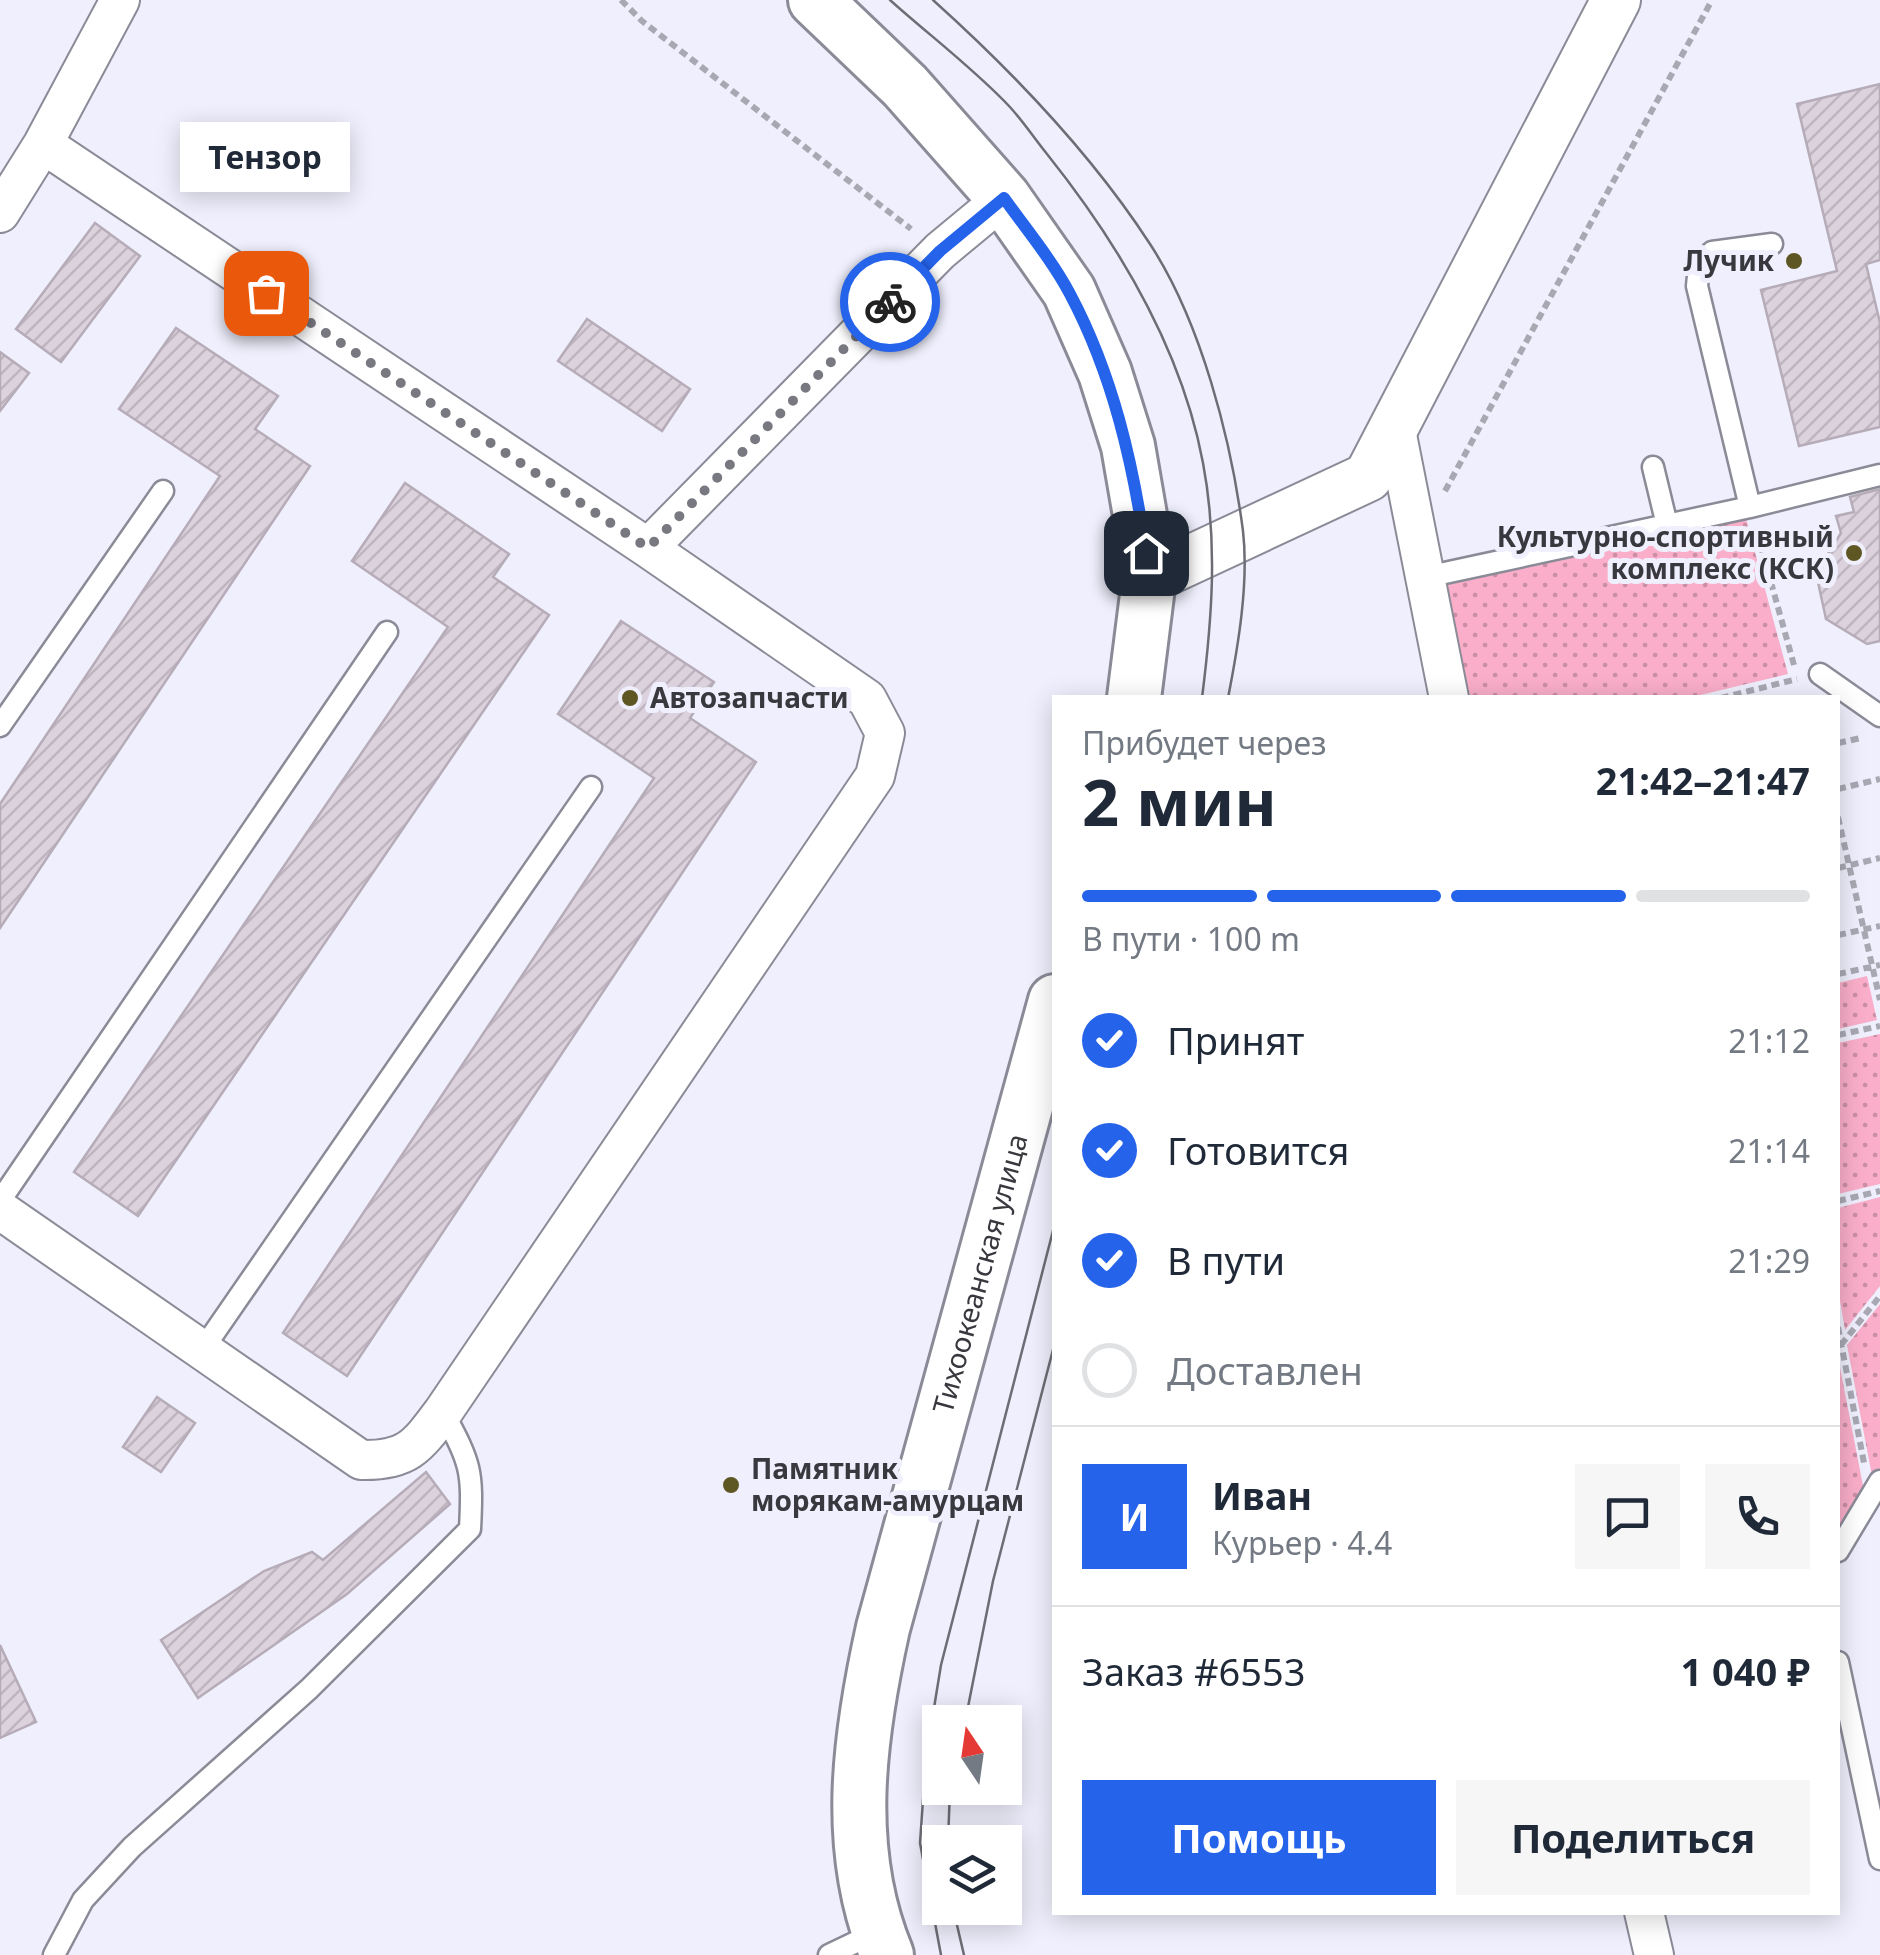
<!DOCTYPE html>
<html lang="ru">
<meta charset="utf-8">
<style>
body{margin:0;font-family:"Noto Sans",sans-serif;background:#f6f6f7;color:#1f2937;height:100vh;display:flex;flex-direction:column;font-size:38px;white-space:nowrap}
*{box-sizing:border-box;margin:0}
p{font-size:32px;color:#747a83}
.icon{flex:none;width:55px;height:55px;fill:none;stroke:currentColor;stroke-width:2;stroke-linecap:round;stroke-linejoin:round}
.map{position:relative;flex:1;overflow:hidden}
.sheet{position:absolute;left:1052px;top:695px;width:788px;height:1220px;display:flex;flex-direction:column;background:#fff;border-radius:0px;box-shadow:0 5px 25px #0003}
.sheet>*{flex:none}
.needle{width:65px;rotate:347deg}
.controls{position:absolute;left:922px;top:1705px;display:grid;gap:20px}
.controls a{display:grid;place-items:center;width:100px;height:100px;border-radius:0px;background:#fff;box-shadow:0 5px 25px #0003;font-size:50px}
.pin{position:absolute;display:grid;place-items:center;width:85px;height:85px;color:#fff;margin:-42px;border-radius:20px;box-shadow:0 5px 15px #0006}
.courier{position:absolute;display:grid;place-items:center;width:100px;height:100px;margin:-50px;border:8px solid #2563eb;border-radius:50%;background:#fff;color:#222;box-shadow:0 2px 12px #0007}
.bubble{position:absolute;height:70px;border-radius:0px;background:#fff;box-shadow:0 5px 25px #0003;font-size:32px;font-weight:700;line-height:70px;text-align:center}
.headline em{font-style:normal;font-weight:700}
.headline div{display:flex;flex-direction:column-reverse}
.headline{display:flex;align-items:center;justify-content:space-between;height:170px;padding:0 30px}
h1{font-size:65px;font-weight:700;line-height:75px}
.bar{display:grid;grid-template-columns:repeat(4,1fr);gap:15px 10px;align-content:center;height:120px;padding:0 30px}
.bar i{height:12px;border-radius:8px;background:#e0e1e3}
.bar .active{background:#2563eb}
.bar p{grid-column:span 4}
.line{display:flex;align-items:center;gap:25px;padding:0 30px;border-top:2px solid #e0e1e3}
.line div{flex:1}
.round{display:grid;place-items:center;flex:none;width:105px;height:105px;border-radius:0px;background:#f6f6f7}
ol{padding:0 30px;list-style:none}
li{display:flex;align-items:center;gap:30px;height:110px}
li p{margin-inline-start:auto}
li .icon{padding:10px;border-radius:50%;background:#2563eb;color:#fff;stroke-width:4}
li:last-child{color:#747a83}
li i{width:55px;height:55px;border:5px solid #e0e1e3;border-radius:50%}
.primary-button{display:flex;gap:20px;margin-top:auto;padding:20px 30px}
.primary-button a{flex:1;height:115px;border-radius:0px;background:#2563eb;color:#fff;font-size:40px;font-weight:700;line-height:115px;text-align:center}
.primary-button a+a{background:#f6f6f7;color:#1f2937}
.map>svg:first-child{display:block}
</style>
<div class="map">
<svg width="1880" height="1955" viewBox="0 0 1880 1955">
<defs>
<pattern id="grass-dots" width="8" height="8" patternUnits="userSpaceOnUse" patternTransform="scale(2.5)"><rect width="8" height="8" fill="#faaec9"/><path d="M2 2h.1M6 6h.1" fill="none" stroke="#cb8fa5" stroke-width="1.8" stroke-linecap="round"/></pattern>
<pattern id="building-hatch" width="6" height="6" patternUnits="userSpaceOnUse" patternTransform="scale(2.5)"><rect width="6" height="6" fill="#dcd2de"/><path d="M-1 1l2-2M0 6l6-6M5 7l2-2" fill="none" stroke="#beb5c0"/></pattern>
</defs>
<rect width="100%" height="100%" fill="#efeffd"/>
<path fill="url(#grass-dots)" d="M1745,515L1788,674L1692,697H1456L1435,582Z
M1867,976L1877,1020L1838,1029V983Z
M1880,1034V1184L1838,1194V1043Z
M1880,1197V1286L1845,1330L1838,1289V1208Z
M1880,1304V1469L1873,1481L1847,1345Z
M1838,1357L1865,1496L1838,1540Z"/>
<path fill="url(#building-hatch)" stroke="#b6acb7" stroke-width="2.5" d="M1880,84V260L1866,264L1880,323V427L1799,446L1761,290L1837,271L1797,104Z
M95,223L140,256L61,362L16,329Z
M587,319L690,389L662,431L558,361Z
M176,328L278,396L255,429L310,466L0,928V804L220,476L119,409Z
M0,352L29,373L0,411Z
M405,483L509,554L493,577L549,615L138,1216L74,1172L448,627L352,561Z
M1880,489V641L1867,644L1826,619L1816,573L1841,533L1836,516L1854,512L1850,497Z
M621,621L714,682L690,718L756,762L347,1376L283,1333L654,778L558,714Z
M157,1397L195,1423L161,1472L123,1447Z
M426,1472L450,1504L347,1594L198,1698L161,1640L264,1571L312,1552L323,1560Z
M0,1645L36,1722L0,1738Z"/>
<g fill="none" stroke-linecap="round" stroke-linejoin="round">
<defs>
<path id="service" d="M1653,467L1667,525
M1750,507L1697,286L1699,266L1712,252L1772,244
M1426,577L1750,507L1880,475
M1820,674L1880,716
M0,726L163,491
M0,1201L387,632
M203,1349L591,787
M1838,1551L1880,1481
M1838,1662L1880,1859
M54,1955L83,1900L132,1847L309,1689L470,1529C473,1470 471,1464 443,1412
M829,1955L877,1932"/>
<path id="minor" d="M0,213L43,144L120,0
M1395,425L1449,698
M648,548L940,251L1004,198
M0,1210L361,1460C407,1461 417,1447 443,1412L875,776L885,733L867,699L648,548L43,144
M1644,1912L1654,1955"/>
<path id="tertiary" d="M1149,579L1368,477L1616,0"/>
<g id="secondary">
<path d="M815,0L905,86L1004,198L1069,291L1105,373L1128,446L1142,527L1149,579L1134,698"/>
<path id="s1" d="M887,1955C843,1850 859,1736 883,1628L1055,1001"/>
</g>
</defs>
<use href="#service" stroke="#8b8b98" stroke-width="25"/>
<use href="#minor" stroke="#8b8b98" stroke-width="42"/>
<use href="#tertiary" stroke="#8b8b98" stroke-width="52"/>
<use href="#secondary" stroke="#8b8b98" stroke-width="58"/>
<path stroke="#a8a8b3" stroke-width="6" stroke-dasharray="8 5" stroke-linecap="butt" d="M621,0L642,21L911,229
M1445,491L1712,0
M1757,532L1794,665
M1721,698L1797,679
M1838,743L1861,738
M1838,789L1880,779
M1838,817L1880,1000
M1838,868L1880,858
M1838,935L1880,926
M1838,974L1880,965
M1838,1035L1880,1026
M1838,1201L1880,1191
M1838,1327L1864,1463
M1841,1345L1880,1296"/>
<use href="#service" stroke="#fff" stroke-width="20"/>
<use href="#minor" stroke="#fff" stroke-width="38"/>
<use href="#tertiary" stroke="#fff" stroke-width="48"/>
<use href="#secondary" stroke="#fff" stroke-width="52"/>
<path stroke="#6d6d75" stroke-width="2.5" d="M890,0C929,35 973,68 1009,106C1023,121 1034,138 1047,154C1118,243 1182,350 1203,463C1218,542 1212,619 1202,698
M933,0C1013,72 1091,153 1150,244C1201,322 1231,439 1243,531C1249,583 1238,647 1228,698
M965,1722L993,1581L1055,1342
M948,1842L950,1788
M953,1908L964,1955
M941,1955L920,1843L926,1757L941,1665L1055,1223"/>
</g>
<g fill="none" stroke-linecap="round" stroke-linejoin="round">
<path stroke="#787881" stroke-width="10" stroke-dasharray="0 18" d="M266,293L648,548L890,302"/>
<path stroke="#2563eb" stroke-width="12" d="M890,302L940,251L1004,198C1026,229 1052,260 1070,294C1113,375 1133,463 1146,553"/>
</g>
<g fill="#5e5723" stroke="#efeffd" stroke-width="4">
<circle cx="1794" cy="261" r="10"/>
<circle cx="1854" cy="553" r="10"/>
<circle cx="630" cy="698" r="10"/>
<circle cx="731" cy="1485" r="10"/>
</g>
<g text-anchor="middle" stroke-width="10" stroke-linejoin="round" paint-order="stroke">
<g font-size="28" font-weight="bold" fill="#38383e" stroke="#efeffd" text-anchor="end">
<text x="1774" y="271">Лучик</text>
<text x="1834" y="547">Культурно-спортивный<tspan x="1834" dy="32">комплекс (КСК)</tspan></text>
<text x="650" y="708" text-anchor="start">Автозапчасти</text>
<text x="751" y="1479" text-anchor="start">Памятник<tspan x="751" dy="32">морякам-амурцам</tspan></text>
</g>
<g font-size="28" fill="#38383e" stroke="#efeffd">
<text dy="10" stroke="none"><textPath href="#s1" startOffset="700">Тихоокеанская улица</textPath></text>
</g>
</g>
</svg>
<div class="controls">
<a><svg class="needle" viewBox="-14 -14 28 28"><path d="M0-13l5 13h-10z" fill="#e53935"/><path d="M0 13l5-13h-10z" fill="#747a83"/></svg></a>
<a><svg class="icon" aria-label="layers" viewBox="0 0 24 24"><path d="M12 4l9 5-9 5-9-5zM3 14l9 5 9-5"/></svg></a>
</div>
<div class="pin" style="left:266px;top:293px;background:#ea580c"><svg class="icon" aria-label="bag" viewBox="0 0 24 24"><path d="M5 8h14l-1 12H6zM9 8a3 3 0 0 1 6 0"/></svg></div>
<div class="pin" style="left:1146px;top:553px;background:#1f2937"><svg class="icon" aria-label="home" viewBox="0 0 24 24"><path d="M3 11l9-7 9 7M6 9v11h12V9"/></svg></div>
<div class="courier" style="left:890px;top:302px"><svg class="icon" aria-label="bike" viewBox="0 0 24 24"><circle cx="6" cy="16" r="4"/><circle cx="18" cy="16" r="4"/><path d="M6 16l4-8h5l3 8M10 8l3 8H6M13 5h3"/></svg></div>
<div class="bubble" style="left:180px;top:122px;width:170px">Тензор</div>
<section class="sheet">
<div class="headline"><div><h1>2 мин</h1><p>Прибудет через</p></div><em>21:42–21:47</em></div>
<div class="bar"><i class="active"></i><i class="active"></i><i class="active"></i><i></i><p>В пути · 100 m</p></div>
<ol>
<li><svg class="icon" aria-label="check" viewBox="0 0 24 24"><path d="M5 12l5 5 9-10"/></svg>Принят<p>21:12</p></li>
<li><svg class="icon" aria-label="check" viewBox="0 0 24 24"><path d="M5 12l5 5 9-10"/></svg>Готовится<p>21:14</p></li>
<li><svg class="icon" aria-label="check" viewBox="0 0 24 24"><path d="M5 12l5 5 9-10"/></svg>В пути<p>21:29</p></li>
<li><i></i>Доставлен</li>
</ol>
<div class="line" style="height:180px"><b class="round" style="background:#2563eb;color:#fff">И</b><div><b>Иван</b><p>Курьер · 4.4</p></div><a class="round"><svg class="icon" aria-label="chat" viewBox="0 0 24 24"><path d="M4 5h16v11H9l-5 4z"/></svg></a><a class="round"><svg class="icon" aria-label="phone" viewBox="0 0 24 24"><path d="M5 4h4l2 5-3 2q2 4 5 5l2-3 5 2v4C11 20 4 13 5 4z"/></svg></a></div>
<div class="line" style="height:130px"><div>Заказ #6553</div><b>1 040 ₽</b></div>
<div class="primary-button"><a>Помощь</a><a>Поделиться</a></div>
</section>
</div>
